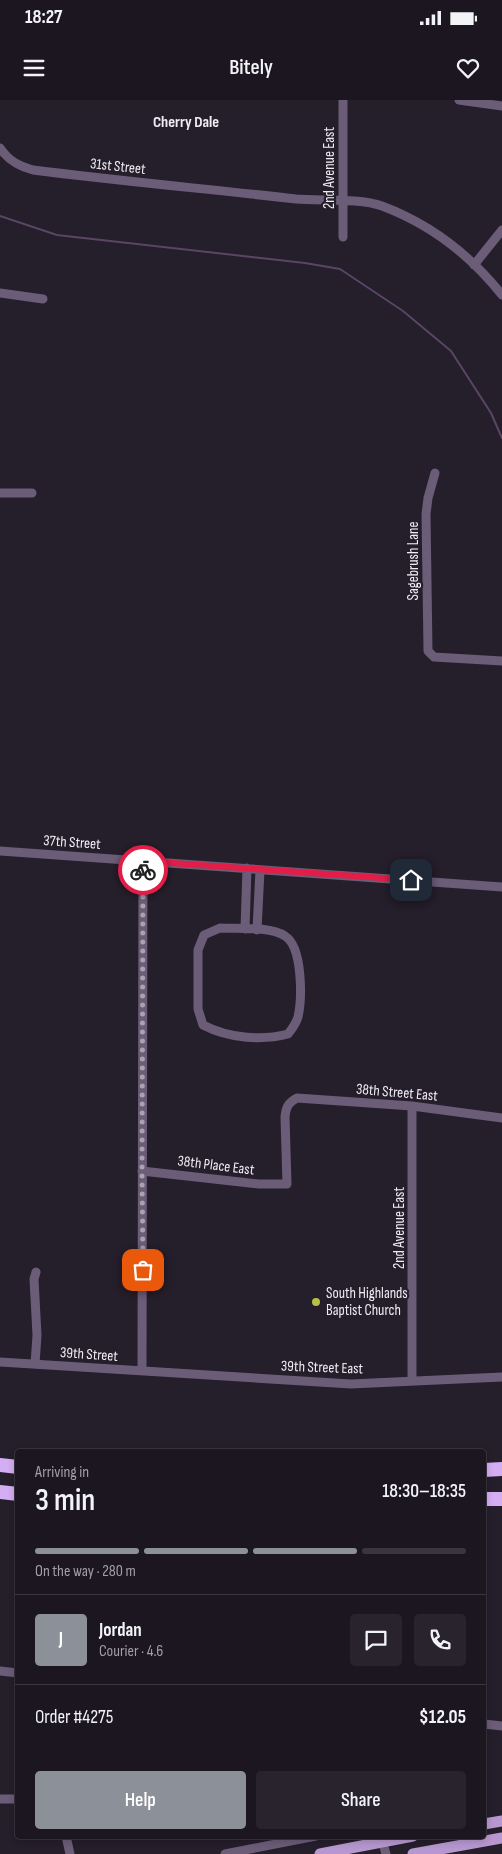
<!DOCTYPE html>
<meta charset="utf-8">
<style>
body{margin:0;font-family:"Sofia Sans Condensed",sans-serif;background:#29232d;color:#f1f3f6;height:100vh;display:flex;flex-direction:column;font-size:19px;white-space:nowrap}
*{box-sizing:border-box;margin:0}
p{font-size:16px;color:#a09fa5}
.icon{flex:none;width:28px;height:28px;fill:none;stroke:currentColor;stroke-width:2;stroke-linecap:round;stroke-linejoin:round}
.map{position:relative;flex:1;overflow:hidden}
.details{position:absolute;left:15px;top:1349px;width:471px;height:390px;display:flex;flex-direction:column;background:#1c1620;border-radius:5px;box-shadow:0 2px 8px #0003,0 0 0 1px #3a353e}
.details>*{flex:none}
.pin{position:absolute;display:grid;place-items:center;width:42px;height:42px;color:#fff;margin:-21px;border-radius:10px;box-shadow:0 2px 8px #0006}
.courier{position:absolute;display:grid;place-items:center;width:50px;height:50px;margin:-25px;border:4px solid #e11d48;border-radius:50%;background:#fff;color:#222;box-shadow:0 1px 6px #0007}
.head em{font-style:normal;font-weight:600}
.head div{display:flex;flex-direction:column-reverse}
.head{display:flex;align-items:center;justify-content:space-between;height:85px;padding:0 20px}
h1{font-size:32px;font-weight:600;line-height:38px}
.bar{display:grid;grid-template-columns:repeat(4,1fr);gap:8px 5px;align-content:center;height:60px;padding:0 20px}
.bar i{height:6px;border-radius:4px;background:#3a353e}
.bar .current{background:#8c9099}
.bar p{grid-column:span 4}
.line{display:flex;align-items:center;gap:12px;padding:0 20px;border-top:1px solid #3a353e}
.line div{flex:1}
.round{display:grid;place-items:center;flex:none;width:52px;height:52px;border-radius:5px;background:#29232d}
.action{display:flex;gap:10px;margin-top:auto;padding:10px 20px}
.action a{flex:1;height:58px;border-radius:5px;background:#8c9099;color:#fff;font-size:20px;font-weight:600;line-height:58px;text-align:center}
.action a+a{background:#29232d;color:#f1f3f6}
.status{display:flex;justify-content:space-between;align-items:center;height:35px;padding:0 25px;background:#1c1620;direction:ltr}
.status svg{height:14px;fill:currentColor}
header{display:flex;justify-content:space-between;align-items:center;height:65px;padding:0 20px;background:#1c1620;font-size:22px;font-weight:600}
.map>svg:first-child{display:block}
</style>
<div class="status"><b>18:27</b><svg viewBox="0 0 49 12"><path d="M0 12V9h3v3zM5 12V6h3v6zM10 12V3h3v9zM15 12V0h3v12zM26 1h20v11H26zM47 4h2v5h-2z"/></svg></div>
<header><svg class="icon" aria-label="menu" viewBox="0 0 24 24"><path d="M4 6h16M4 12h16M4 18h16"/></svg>Bitely<svg class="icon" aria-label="heart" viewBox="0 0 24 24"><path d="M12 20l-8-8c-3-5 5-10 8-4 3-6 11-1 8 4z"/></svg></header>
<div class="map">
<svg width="502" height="1754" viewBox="0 0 502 1754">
<rect width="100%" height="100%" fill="#251e2b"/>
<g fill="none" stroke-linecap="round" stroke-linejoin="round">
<path stroke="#594664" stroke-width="2" d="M0,116L57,135L305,163L340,169L403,211L451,251L491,313L502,338"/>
<path stroke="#6b5c78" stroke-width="9" d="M343,0V137
M459,0L502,6
M0,48C8,60 18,66 33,70C120,81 208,89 296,99C321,101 360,98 382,106C430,124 471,156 502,195
M474,165L502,130
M0,193L43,199
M435,373L428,398L426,414L428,551L434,557L502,561
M0,393H32
M0,751L502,787
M220,828C239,829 270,826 285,836C303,847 302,899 298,917C296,924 292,929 288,934C261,941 228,938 203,925L198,909V850L204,835Z
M245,829L247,768
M257,830L260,770
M412,1006V1280
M142,1071L259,1084H287L285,1017C286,1007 288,1003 297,998L412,1006L502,1018
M0,1262L351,1284L502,1277
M35,1264L37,1235L34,1179L36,1172
M142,1271L143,761
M0,1571L18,1573
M484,1624L502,1626
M0,1699H18
M66,1736L70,1754
M381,1736L386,1754
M225,1754L316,1736"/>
<path stroke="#b697cf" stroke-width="11" d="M484,1724L502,1721
M320,1754L413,1736
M413,1754L502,1738"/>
<path stroke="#d4aef2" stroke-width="14" d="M0,1365L18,1367
M484,1370L502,1369
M0,1392L18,1394
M484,1399H502"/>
</g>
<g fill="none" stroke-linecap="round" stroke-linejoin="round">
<path stroke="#a9a3ae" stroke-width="5" stroke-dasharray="0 9" d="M143,770L142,1071L143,1170"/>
<path stroke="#e11d48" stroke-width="6" d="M143,770V761L411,780"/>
</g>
<circle fill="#b7c147" stroke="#251e2b" stroke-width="2" cx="316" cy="1202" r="5"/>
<g text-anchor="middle" stroke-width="4.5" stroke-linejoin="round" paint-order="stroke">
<g font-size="15" fill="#f0ebf4" stroke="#251e2b">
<text transform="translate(118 66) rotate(6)" y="5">31st Street</text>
<text transform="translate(329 68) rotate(-90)" y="5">2nd Avenue East</text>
<text transform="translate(413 461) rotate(-90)" y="5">Sagebrush Lane</text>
<text transform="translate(72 742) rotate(4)" y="5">37th Street</text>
<text transform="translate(397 992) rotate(5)" y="5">38th Street East</text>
<text transform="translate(216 1065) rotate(7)" y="5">38th Place East</text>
<text transform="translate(399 1128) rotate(-90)" y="5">2nd Avenue East</text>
<text transform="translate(89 1254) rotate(4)" y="5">39th Street</text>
<text transform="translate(322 1267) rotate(2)" y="5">39th Street East</text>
</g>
<g font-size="15" fill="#f0ebf4" stroke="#251e2b" text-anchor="start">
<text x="326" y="1198">South Highlands<tspan x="326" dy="17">Baptist Church</tspan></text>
</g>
<g font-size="16" font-weight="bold" fill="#f0ebf4" stroke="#251e2b">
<text x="186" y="27">Cherry Dale</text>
</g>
</g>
</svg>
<div class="pin" style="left:143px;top:1170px;background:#ea580c"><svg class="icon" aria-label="bag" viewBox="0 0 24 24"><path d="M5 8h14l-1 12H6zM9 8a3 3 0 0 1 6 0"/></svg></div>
<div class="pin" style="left:411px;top:780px;background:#1f2937"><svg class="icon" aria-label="home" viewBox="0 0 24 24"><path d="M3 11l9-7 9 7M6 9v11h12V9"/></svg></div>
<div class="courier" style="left:143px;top:770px"><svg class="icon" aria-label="bike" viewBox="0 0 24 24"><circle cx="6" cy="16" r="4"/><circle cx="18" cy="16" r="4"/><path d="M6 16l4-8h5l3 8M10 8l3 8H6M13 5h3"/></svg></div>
<section class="details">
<div class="head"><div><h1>3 min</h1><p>Arriving in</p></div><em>18:30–18:35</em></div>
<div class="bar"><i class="current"></i><i class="current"></i><i class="current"></i><i></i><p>On the way · 280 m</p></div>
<div class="line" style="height:90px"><b class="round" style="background:#8c9099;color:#fff">J</b><div><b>Jordan</b><p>Courier · 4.6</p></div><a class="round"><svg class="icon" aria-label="chat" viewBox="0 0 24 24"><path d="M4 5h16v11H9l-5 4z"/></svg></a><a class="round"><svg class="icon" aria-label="phone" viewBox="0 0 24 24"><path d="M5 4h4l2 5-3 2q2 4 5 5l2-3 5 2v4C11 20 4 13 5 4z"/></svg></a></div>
<div class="line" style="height:65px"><div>Order #4275</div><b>$12.05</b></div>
<div class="action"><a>Help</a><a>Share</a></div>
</section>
</div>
